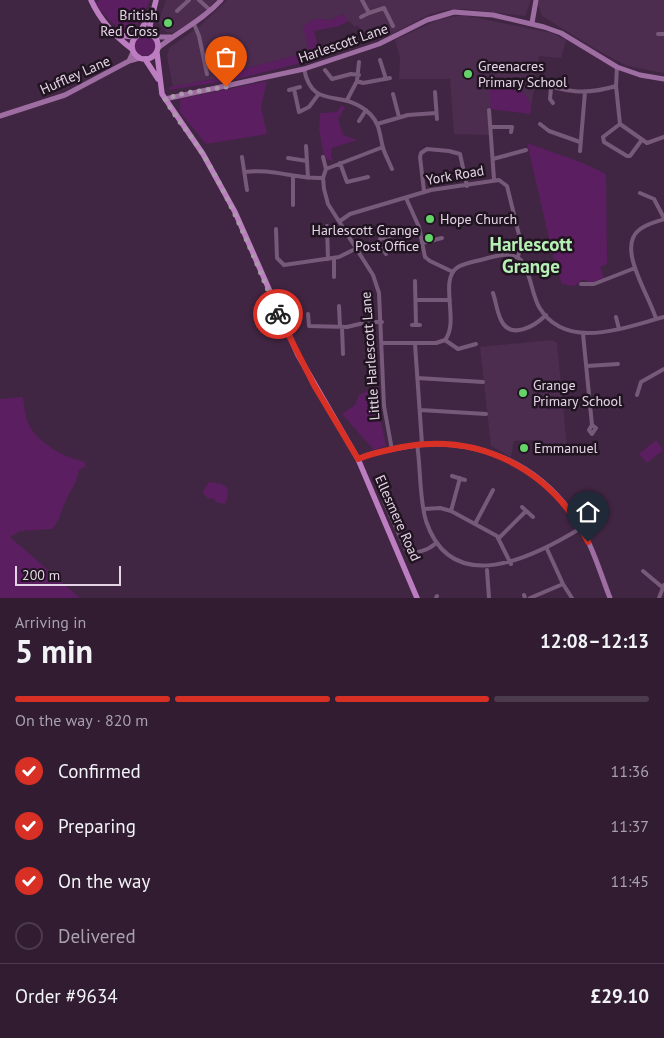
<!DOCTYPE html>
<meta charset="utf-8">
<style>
body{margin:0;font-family:"PT Sans",sans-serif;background:#39253a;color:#f1f3f6;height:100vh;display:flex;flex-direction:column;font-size:19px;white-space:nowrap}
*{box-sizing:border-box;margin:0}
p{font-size:16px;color:#a8a1ac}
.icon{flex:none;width:28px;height:28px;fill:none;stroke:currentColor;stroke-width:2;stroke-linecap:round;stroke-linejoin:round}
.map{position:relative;height:598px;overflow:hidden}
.sheet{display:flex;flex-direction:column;background:#311c32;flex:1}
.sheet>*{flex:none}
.scale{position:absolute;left:15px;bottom:12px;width:106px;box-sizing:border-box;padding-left:5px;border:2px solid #e5d4e6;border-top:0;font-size:14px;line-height:18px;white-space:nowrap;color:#e5d4e6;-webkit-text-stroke:4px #201421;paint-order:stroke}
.pin{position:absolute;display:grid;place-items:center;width:42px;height:42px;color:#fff;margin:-51px -21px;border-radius:50% 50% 50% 0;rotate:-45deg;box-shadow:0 0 5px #0007}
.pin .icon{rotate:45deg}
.courier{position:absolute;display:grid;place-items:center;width:50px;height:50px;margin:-25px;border:4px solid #d93025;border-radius:50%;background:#fff;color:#222;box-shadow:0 1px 6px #0007}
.headline em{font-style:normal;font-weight:800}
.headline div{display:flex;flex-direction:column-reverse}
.headline{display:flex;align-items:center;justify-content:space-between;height:85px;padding:0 15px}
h1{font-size:32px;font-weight:800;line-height:38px}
.bar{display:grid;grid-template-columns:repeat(4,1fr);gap:8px 5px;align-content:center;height:60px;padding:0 15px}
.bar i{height:6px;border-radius:4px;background:#4c3a4d}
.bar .active{background:#d93025}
.bar p{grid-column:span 4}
.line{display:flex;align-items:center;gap:12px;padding:0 15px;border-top:1px solid #4c3a4d}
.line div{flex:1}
ol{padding:0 15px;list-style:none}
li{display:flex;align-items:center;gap:15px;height:55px}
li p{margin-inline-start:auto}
li .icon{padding:5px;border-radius:50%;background:#d93025;color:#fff;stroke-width:4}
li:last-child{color:#a8a1ac}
li i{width:28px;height:28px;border:2px solid #4c3a4d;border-radius:50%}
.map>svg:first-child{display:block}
</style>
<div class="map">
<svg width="664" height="598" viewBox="0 0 664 598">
<rect width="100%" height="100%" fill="#412643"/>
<path fill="#4c2c4f" d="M166,0H216L196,19L173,33L166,32L158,23Z
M227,0H531L525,16L466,9L445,10L428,15L390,35L367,42L360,28L357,25L355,27L342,14L331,20L315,19L310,52L243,69L219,78L173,87L167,56L169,48L201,25Z
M539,0H664V73L627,66L597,50L542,16L538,5Z
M463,15L552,33L566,40L561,58L539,56L530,114L488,108L489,135L454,134L450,79H399L400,58L395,40L440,19Z
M552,340L557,343L567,447L537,455L533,440L514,441L511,457L491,446L480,347Z"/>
<path fill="#5b1e60" d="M99,0H150L140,22L124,33L108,19L95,3Z
M342,14L349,21L339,26L314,31L321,58L237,79L169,90V87L219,78L243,69L309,52L303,26L315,19L331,20Z
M135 46a10 10 0 1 1 20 0a10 10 0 1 1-20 0Z
M267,81L261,107L267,134L206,144L180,112V99Z
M511,81L517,83L531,104L530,114L491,109L489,83Z
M341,106L345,107L338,119L343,135L357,140L332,148L331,155L333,162L324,157L319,128L320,113L337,112Z
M527,143L583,163L606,174L607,264L600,267L604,278L590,283L583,279L575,286L562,284L554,260Z
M378,385L379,412L386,446L374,450L342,414L355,405L359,395Z
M23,397C24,406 25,417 29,425C37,442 66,459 84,461L86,466L79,470C76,486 72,487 66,500C61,511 60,520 52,529L20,531L10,537L80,598H0V399Z
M656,440L663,450L647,463L639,454Z
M209,482L221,484L227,488L228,495L225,504L216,502L213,498L209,499L202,493Z"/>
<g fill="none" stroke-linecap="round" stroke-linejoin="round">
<path stroke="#77597a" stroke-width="4" d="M199,0L210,10
M362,0L369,13L384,8L393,26
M177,11L189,0
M361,17L369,13
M194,24L199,36L207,74
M658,34H664
M380,60L386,79
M617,67L616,86L620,124L647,143L664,137
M304,69C313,113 343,86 371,115C380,124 380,137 383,148C385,154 389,162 392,169
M325,70L332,79L351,74L359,75
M536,80C563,93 587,95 616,86
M357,81L363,83L390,78
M551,88L550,99L553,103
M294,89L299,112L309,107L318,95
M289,90L300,87
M435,92L437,119
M393,94L399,117
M347,100L357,81L359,62
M489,110L494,179
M359,121L366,110
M377,124L408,115L436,113
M540,124L549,131L580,142
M620,124L603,137L604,142L627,156H630L641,141
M491,127H512L511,132
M306,146L308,178
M580,151L585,92
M242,157L247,190
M323,157L326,169L323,178L324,189L328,204L373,275L379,293L384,406L392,450
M288,158L307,161
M493,159L526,150
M340,163L347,182L368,177
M326,169L383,147
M245,172C271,168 295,179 323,178
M424,191L420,157L421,153L427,149L449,151L460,154L467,186
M640,193L654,199L664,218
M406,198L419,227L425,257L430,261L453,272
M293,205V177
M340,221L350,214L431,190L499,180L507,186L521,243L518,257
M327,226L328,259
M276,229L277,258L284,265L339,257L357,248
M422,243L442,238
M386,254L379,242L380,239L419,227
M334,258V277
M415,281L416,325
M581,284H594L635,268
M493,293C496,302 497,312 501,320C511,341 536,325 546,315
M417,300H450
M339,306L340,327
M308,314L309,326L347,327L368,322H382
M616,317L619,329
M656,319C650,296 616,248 639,230C646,224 656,222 664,219
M412,325H420
M342,328L343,354
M583,334L592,425L596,428L592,434L589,430L592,425
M445,340L458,349L476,344
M382,343H436L445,340C460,322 438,279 458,267C467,262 479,261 488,258C500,255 511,252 521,260C531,273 531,292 539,307C566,352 625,327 664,317
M415,344L422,444
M587,366L618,364
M417,378L483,382
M637,395L641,382L664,369
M590,404L599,403
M420,410L486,414
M417,444C421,469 419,497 426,521C452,598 532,558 581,528
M452,476L465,480
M384,501L406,550C415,555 428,550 435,544
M522,507L533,517
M424,509L440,508L451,511L497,536L511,564
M451,511L460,478
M475,524L493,490
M499,538L526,511
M547,549L563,584L572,598
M487,570L489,598
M643,571L662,587
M524,595L525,598
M436,598L437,596
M530,598L563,584
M659,598L664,585"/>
<path stroke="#9e6da2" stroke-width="5" d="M532,23L536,0
M155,37H171
M158,48C179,31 203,20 221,0
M129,61L133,52
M165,99L304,69L379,44L427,20L454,12L493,15L544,27L561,33L617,67L640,75L664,79
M0,116L65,95L129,61L140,58
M358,459C370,453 385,451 399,448C469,434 537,459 577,521C592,544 600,572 610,598"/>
<path stroke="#bc7dc1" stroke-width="5.5" d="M91,0C100,20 115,36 132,49
M132 46a13 13 0 1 1 26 0a13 13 0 1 1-26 0Z
M151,34L150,25L156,0
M117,35L136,37
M138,35L152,11
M157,53L162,94L203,154L235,212L298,355L358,459L417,598
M145,59L158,79"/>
</g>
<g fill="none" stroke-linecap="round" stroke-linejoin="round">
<path stroke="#ac97ad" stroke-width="5" stroke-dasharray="0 9" d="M226,87L185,93L165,99C176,119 192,136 204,156C234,206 255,260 278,314"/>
<path stroke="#d93025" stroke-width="6" d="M278,314L314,385L358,459C372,453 388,450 402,447C481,432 553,471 588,542"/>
</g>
<g fill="#64d468" stroke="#201421" stroke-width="2">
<circle cx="168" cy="23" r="5"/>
<circle cx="468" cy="74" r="5"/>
<circle cx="430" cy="219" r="5"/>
<circle cx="429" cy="238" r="5"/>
<circle cx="523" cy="393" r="5"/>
<circle cx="524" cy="448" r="5"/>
</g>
<g text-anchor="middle" stroke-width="5" stroke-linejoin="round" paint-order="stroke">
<g font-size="14" fill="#e5d4e6" stroke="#201421" text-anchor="start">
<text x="158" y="20" text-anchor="end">British<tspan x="158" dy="16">Red Cross</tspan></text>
<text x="478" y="71">Greenacres<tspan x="478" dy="16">Primary School</tspan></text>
<text x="440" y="224">Hope Church</text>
<text x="419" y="235" text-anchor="end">Harlescott Grange<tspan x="419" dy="16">Post Office</tspan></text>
<text x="533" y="390">Grange<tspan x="533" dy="16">Primary School</tspan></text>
<text x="534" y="453">Emmanuel</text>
</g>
<g font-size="14" fill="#e5d4e6" stroke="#201421">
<text transform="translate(343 43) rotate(-19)" y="5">Harlescott Lane</text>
<text transform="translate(75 75) rotate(-24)" y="5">Huffley Lane</text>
<text transform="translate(455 175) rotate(-10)" y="5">York Road</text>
<text transform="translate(370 356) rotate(-94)" y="5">Little Harlescott Lane</text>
<text transform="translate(398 518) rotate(66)" y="5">Ellesmere Road</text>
</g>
<g font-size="19" font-weight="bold" fill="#b6f0b5" stroke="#201421">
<text x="531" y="251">Harlescott<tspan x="531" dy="22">Grange</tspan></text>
</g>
</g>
</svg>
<div class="scale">200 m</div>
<div class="pin" style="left:226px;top:87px;background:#ea580c"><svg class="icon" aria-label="bag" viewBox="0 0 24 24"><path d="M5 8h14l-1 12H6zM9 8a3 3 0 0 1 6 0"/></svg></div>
<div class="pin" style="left:588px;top:542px;background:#1f2937"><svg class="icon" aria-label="home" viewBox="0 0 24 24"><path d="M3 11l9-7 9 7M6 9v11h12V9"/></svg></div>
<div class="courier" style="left:278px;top:314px"><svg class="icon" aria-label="bike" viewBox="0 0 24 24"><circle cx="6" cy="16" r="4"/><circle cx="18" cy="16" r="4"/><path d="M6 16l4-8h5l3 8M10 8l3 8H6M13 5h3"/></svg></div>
</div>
<section class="sheet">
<div class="headline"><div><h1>5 min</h1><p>Arriving in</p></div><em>12:08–12:13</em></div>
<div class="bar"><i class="active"></i><i class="active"></i><i class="active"></i><i></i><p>On the way · 820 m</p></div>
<ol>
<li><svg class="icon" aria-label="check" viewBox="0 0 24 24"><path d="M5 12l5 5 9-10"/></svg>Confirmed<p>11:36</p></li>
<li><svg class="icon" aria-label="check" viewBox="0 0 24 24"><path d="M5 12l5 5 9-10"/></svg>Preparing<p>11:37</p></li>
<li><svg class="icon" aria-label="check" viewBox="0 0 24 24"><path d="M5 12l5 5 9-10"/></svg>On the way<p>11:45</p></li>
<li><i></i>Delivered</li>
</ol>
<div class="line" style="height:65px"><div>Order #9634</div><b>£29.10</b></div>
</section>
